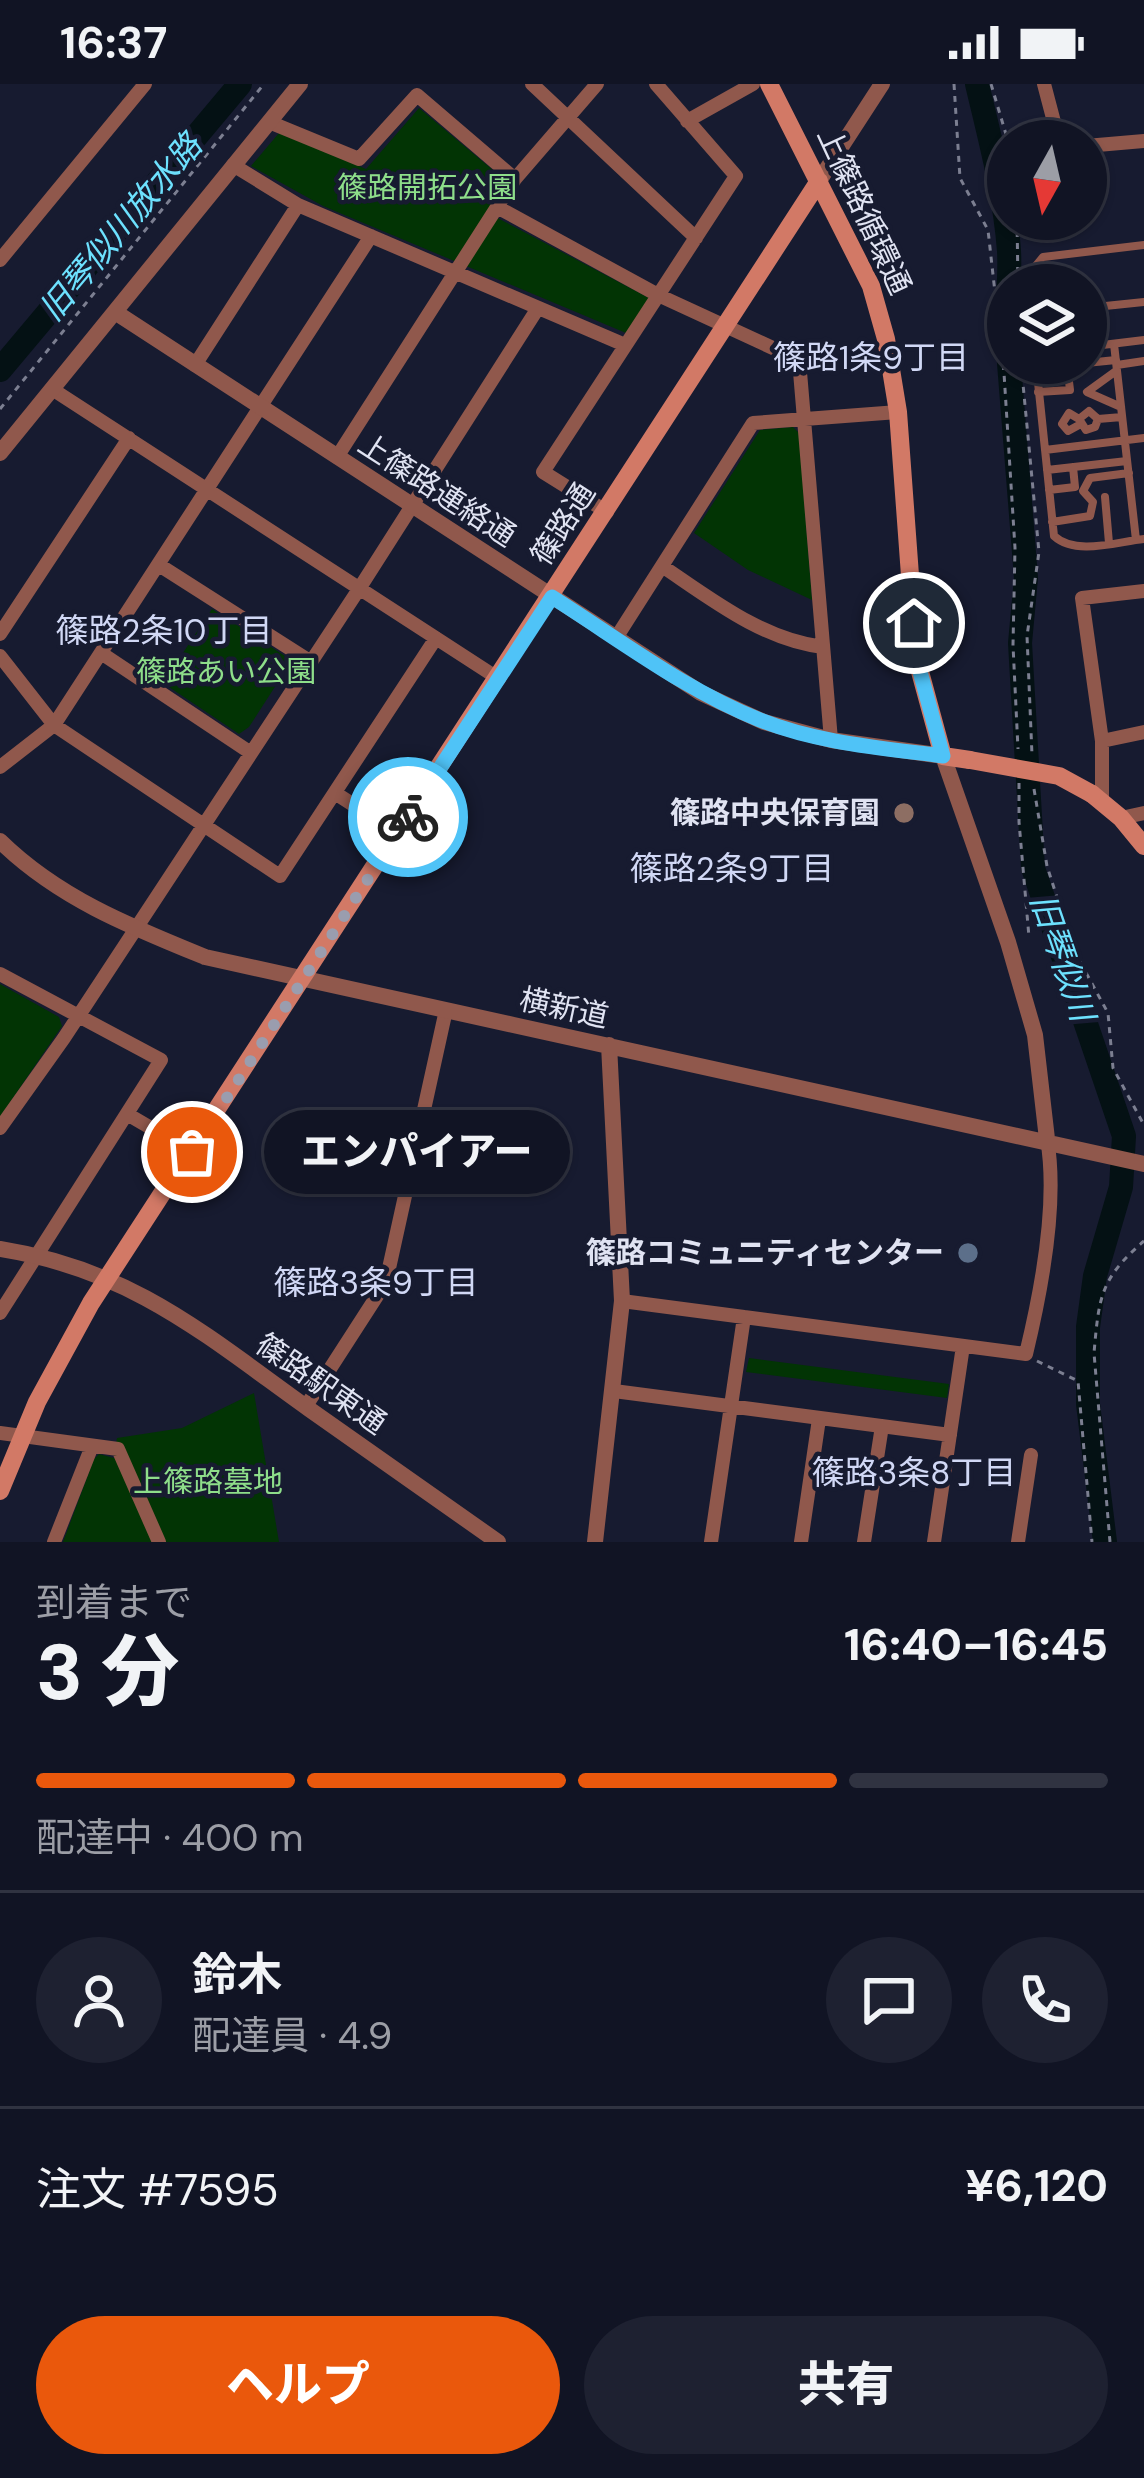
<!DOCTYPE html>
<html lang="ja">
<meta charset="utf-8">
<style>
body{margin:0;font-family:"DM Sans","Noto Sans JP",sans-serif;background:#1e2131;color:#f1f3f6;height:100vh;display:flex;flex-direction:column;font-size:45px;white-space:nowrap}
*{box-sizing:border-box;margin:0}
p{font-size:39px;color:#9c9ea6}
.icon{flex:none;width:66px;height:66px;fill:none;stroke:currentColor;stroke-width:2;stroke-linecap:round;stroke-linejoin:round}
.map{position:relative;height:1458px;overflow:hidden}
.sheet{display:flex;flex-direction:column;background:#111424;flex:1}
.sheet>*{flex:none}
.needle{width:78px;rotate:188deg}
.controls{position:absolute;left:987px;top:36px;display:grid;gap:24px}
.controls a{display:grid;place-items:center;width:120px;height:120px;border-radius:50%;background:#111424;box-shadow:0 3px 9px #0004,0 0 0 3px #303341;font-size:60px}
.pin{position:absolute;display:grid;place-items:center;width:102px;height:102px;color:#fff;margin:-51px;border:6px solid #fff;border-radius:50%;box-shadow:0 3px 12px #0007}
.courier{position:absolute;display:grid;place-items:center;width:120px;height:120px;margin:-60px;border:9px solid #4fc3f7;border-radius:50%;background:#fff;color:#222;box-shadow:0 3px 15px #0007}
.bubble{position:absolute;height:84px;border-radius:42px;background:#111424;box-shadow:0 3px 9px #0004,0 0 0 3px #303341;font-size:39px;font-weight:800;line-height:84px;text-align:center}
.overview em{font-style:normal;font-weight:800}
.overview div{display:flex;flex-direction:column-reverse}
.overview{display:flex;align-items:center;justify-content:space-between;height:204px;padding:0 36px}
h1{font-size:78px;font-weight:800;line-height:90px}
.bar{display:grid;grid-template-columns:repeat(4,1fr);gap:18px 12px;align-content:center;height:144px;padding:0 36px}
.bar i{height:15px;border-radius:9px;background:#303341}
.bar .selected{background:#ea580c}
.bar p{grid-column:span 4}
.line{display:flex;align-items:center;gap:30px;padding:0 36px;border-top:3px solid #303341}
.line div{flex:1}
.round{display:grid;place-items:center;flex:none;width:126px;height:126px;border-radius:63px;background:#1e2131}
.cta{display:flex;gap:24px;margin-top:auto;padding:24px 36px}
.cta a{flex:1;height:138px;border-radius:72px;background:#ea580c;color:#fff;font-size:48px;font-weight:800;line-height:138px;text-align:center}
.cta a+a{background:#1e2131;color:#f1f3f6}
.status{display:flex;justify-content:space-between;align-items:center;height:84px;padding:0 60px;background:#111424;direction:ltr}
.status svg{height:33px;fill:currentColor}
.map>svg:first-child{display:block}
</style>
<div class="status"><b>16:37</b><svg viewBox="0 0 49 12"><path d="M0 12V9h3v3zM5 12V6h3v6zM10 12V3h3v9zM15 12V0h3v12zM26 1h20v11H26zM47 4h2v5h-2z"/></svg></div>
<div class="map">
<svg width="1144" height="1458" viewBox="0 0 1144 1458">
<rect width="100%" height="100%" fill="#171b30"/>
<path fill="#023404" d="M419,24L506,97L488,129L649,214L626,249L323,122L251,82L279,49L366,85Z
M793,343L799,349L812,516L748,486L694,449L760,346Z
M212,525L288,574L289,581L249,643L239,650L163,599Z
M0,900L59,933L62,942L0,1033Z
M749,1274L949,1300L947,1314L746,1288Z
M254,1309L279,1458H63L94,1375L99,1370L114,1374L117,1354L182,1344Z"/>
<g fill="none" stroke-linecap="round" stroke-linejoin="round">
<path stroke="#041114" stroke-width="24" d="M977,0C990,55 1005,111 1009,167C1011,202 1004,236 1008,271
M1009,279L1026,494L1020,559L1033,784L1124,1052L1121,1103L1095,1192L1088,1243V1320L1105,1458
M0,286L240,0"/>
<path stroke="#7c7f91" stroke-width="3" stroke-dasharray="6 6" stroke-linecap="butt" d="M954,0L960,94L988,146L1004,289L1015,464L1013,561L1018,665
M991,0L1008,57
M1017,135L1018,201
M1021,279L1039,468L1027,552L1032,671
M0,325L264,0
M1019,699V738L1029,853
M1034,705L1047,782L1062,829L1079,876L1108,929L1113,984L1144,1041
M1037,1277L1078,1297L1092,1458
M1110,1458L1094,1269C1099,1213 1100,1195 1144,1157"/>
<path stroke="#90584c" stroke-width="8" d="M1032,201L1034,184L1043,173L1144,161
M1086,224L1144,218
M1114,260L1136,456
M1086,263L1144,256
M1036,279L1054,452C1076,472 1116,458 1144,455
M1086,279L1116,276
M1117,281L1144,277
M1116,287L1087,308L1121,323
M1038,308L1070,306L1067,281L1084,279
M1079,335L1069,329L1062,340L1068,347L1079,341
M1098,335L1095,343L1086,346L1079,335L1089,327L1098,335L1122,333
M1045,366L1144,354
M1047,386L1127,377
M1049,406L1075,403L1073,383
M1105,413L1109,459
M1052,438L1090,432L1093,418L1083,407L1090,394L1129,389"/>
<path stroke="#90584c" stroke-width="14" d="M532,0L696,154
M1044,0L1059,57
M687,37L753,0
M269,38L359,75L417,11L515,95
M1086,62L1144,57
M233,81L298,121L625,261
M497,123L658,211L799,276L831,656
M0,176L145,0
M195,281L298,121
M52,305L499,595
M337,373L515,95L597,0
M607,428L543,388L736,92L656,0
M159,481L311,578
M662,482C711,515 763,556 823,563
M0,550L129,354
M616,554L753,339L898,328
M101,569L251,669
M0,572L54,641L280,792L436,554
M1102,657L1144,648
M0,683L54,641L371,152
M335,709L397,749
M1102,718V657L1082,514L1144,507
M1121,734L1144,729
M0,890L161,976L0,1229
M127,1030L192,1068
M0,1044L64,954L359,505L538,224
M622,1217L1026,1270C1041,1208 1058,1117 1047,1055
M614,1307L950,1351
M306,1322L386,1198L446,926
M0,1349L118,1365L159,1458
M54,1458L92,1362
M711,1458L744,1233
M801,1458L819,1335
M864,1458L882,1342
M934,1458L963,1262
M1018,1458L1031,1371"/>
<path stroke="#90584c" stroke-width="16" d="M819,97L882,0
M115,228L701,609L764,638L831,656L943,672L1008,858L1035,951L1047,1055
M0,369L300,0
M0,757C58,814 131,843 205,873L1144,1080
M0,1165C132,1186 204,1250 309,1325C372,1370 435,1414 498,1458
M595,1458L622,1217L609,961"/>
<path stroke="#d27966" stroke-width="18" d="M769,0L871,202L886,255L898,328L916,573L943,672L970,676
M1092,710L1121,734L1144,762
M0,1407L37,1318L91,1219L819,97"/>
<path stroke="#d27966" stroke-width="18" d="M970,676L1059,692L1092,710"/>
</g>
<g fill="none" stroke-linecap="round" stroke-linejoin="round">
<path stroke="#9a9dae" stroke-width="12" stroke-dasharray="0 21.6" d="M192,1068L408,733"/>
<path stroke="#4fc3f7" stroke-width="15" d="M408,733L552,513C620,556 685,606 760,636C817,659 882,664 943,672L916,573L914,539"/>
</g>
<circle fill="#8d6e63" stroke="#171b30" stroke-width="4.5" cx="904" cy="729" r="12"/>
<circle fill="#5c6f8a" stroke="#171b30" stroke-width="4.5" cx="968" cy="1169" r="12"/>
<g text-anchor="middle" stroke-width="9" stroke-linejoin="round" paint-order="stroke">
<g font-size="30" fill="#8ede8a" stroke="#171b30">
<text x="427" y="114">篠路開拓公園</text>
<text x="226" y="598">篠路あい公園</text>
<text x="208" y="1408">上篠路墓地</text>
</g>
<g font-size="30" fill="#e0e3f2" stroke="#171b30">
<text transform="translate(864 127) rotate(65)" y="10">上篠路循環通</text>
<text transform="translate(437 406) rotate(33)" y="10">上篠路連絡通</text>
<text transform="translate(563 440) rotate(-57)" y="10">篠路通</text>
<text transform="translate(564 924) rotate(12)" y="10">横新道</text>
<text transform="translate(321 1300) rotate(35)" y="10">篠路駅東通</text>
</g>
<g font-size="30" font-weight="bold" fill="#e0e3f2" stroke="#171b30" text-anchor="end">
<text x="880" y="739">篠路中央保育園</text>
<text x="944" y="1179">篠路コミュニティセンター</text>
</g>
<g font-size="33" font-style="italic" fill="#6de1fe" stroke="#171b30">
<text transform="translate(120 143) rotate(-50)" y="12">旧琴似川放水路</text>
<text transform="translate(1063 873) rotate(71)" y="12">旧琴似川</text>
</g>
<g font-size="33" fill="#d1d8f5" stroke="#171b30">
<text x="871" y="285">篠路1条9丁目</text>
<text x="164" y="558">篠路2条10丁目</text>
<text x="732" y="796">篠路2条9丁目</text>
<text x="376" y="1210">篠路3条9丁目</text>
<text x="914" y="1400">篠路3条8丁目</text>
</g>
</g>
</svg>
<div class="controls">
<a><svg class="needle" viewBox="-14 -14 28 28"><path d="M0-13l5 13h-10z" fill="#e53935"/><path d="M0 13l5-13h-10z" fill="#9c9ea6"/></svg></a>
<a><svg class="icon" aria-label="layers" viewBox="0 0 24 24"><path d="M12 4l9 5-9 5-9-5zM3 14l9 5 9-5"/></svg></a>
</div>
<div class="pin" style="left:192px;top:1068px;background:#ea580c"><svg class="icon" aria-label="bag" viewBox="0 0 24 24"><path d="M5 8h14l-1 12H6zM9 8a3 3 0 0 1 6 0"/></svg></div>
<div class="pin" style="left:914px;top:539px;background:#1f2937"><svg class="icon" aria-label="home" viewBox="0 0 24 24"><path d="M3 11l9-7 9 7M6 9v11h12V9"/></svg></div>
<div class="courier" style="left:408px;top:733px"><svg class="icon" aria-label="bike" viewBox="0 0 24 24"><circle cx="6" cy="16" r="4"/><circle cx="18" cy="16" r="4"/><path d="M6 16l4-8h5l3 8M10 8l3 8H6M13 5h3"/></svg></div>
<div class="bubble" style="left:264px;top:1026px;width:306px">エンパイアー</div>
</div>
<section class="sheet">
<div class="overview"><div><h1>3 分</h1><p>到着まで</p></div><em>16:40–16:45</em></div>
<div class="bar"><i class="selected"></i><i class="selected"></i><i class="selected"></i><i></i><p>配達中 · 400 m</p></div>
<div class="line" style="height:216px"><a class="round"><svg class="icon" aria-label="person" viewBox="0 0 24 24"><circle cx="12" cy="8" r="4"/><path d="M4 21q1-7 8-7t8 7"/></svg></a><div><b>鈴木</b><p>配達員 · 4.9</p></div><a class="round"><svg class="icon" aria-label="chat" viewBox="0 0 24 24"><path d="M4 5h16v11H9l-5 4z"/></svg></a><a class="round"><svg class="icon" aria-label="phone" viewBox="0 0 24 24"><path d="M5 4h4l2 5-3 2q2 4 5 5l2-3 5 2v4C11 20 4 13 5 4z"/></svg></a></div>
<div class="line" style="height:156px"><div>注文 #7595</div><b>¥6,120</b></div>
<div class="cta"><a>ヘルプ</a><a>共有</a></div>
</section>
